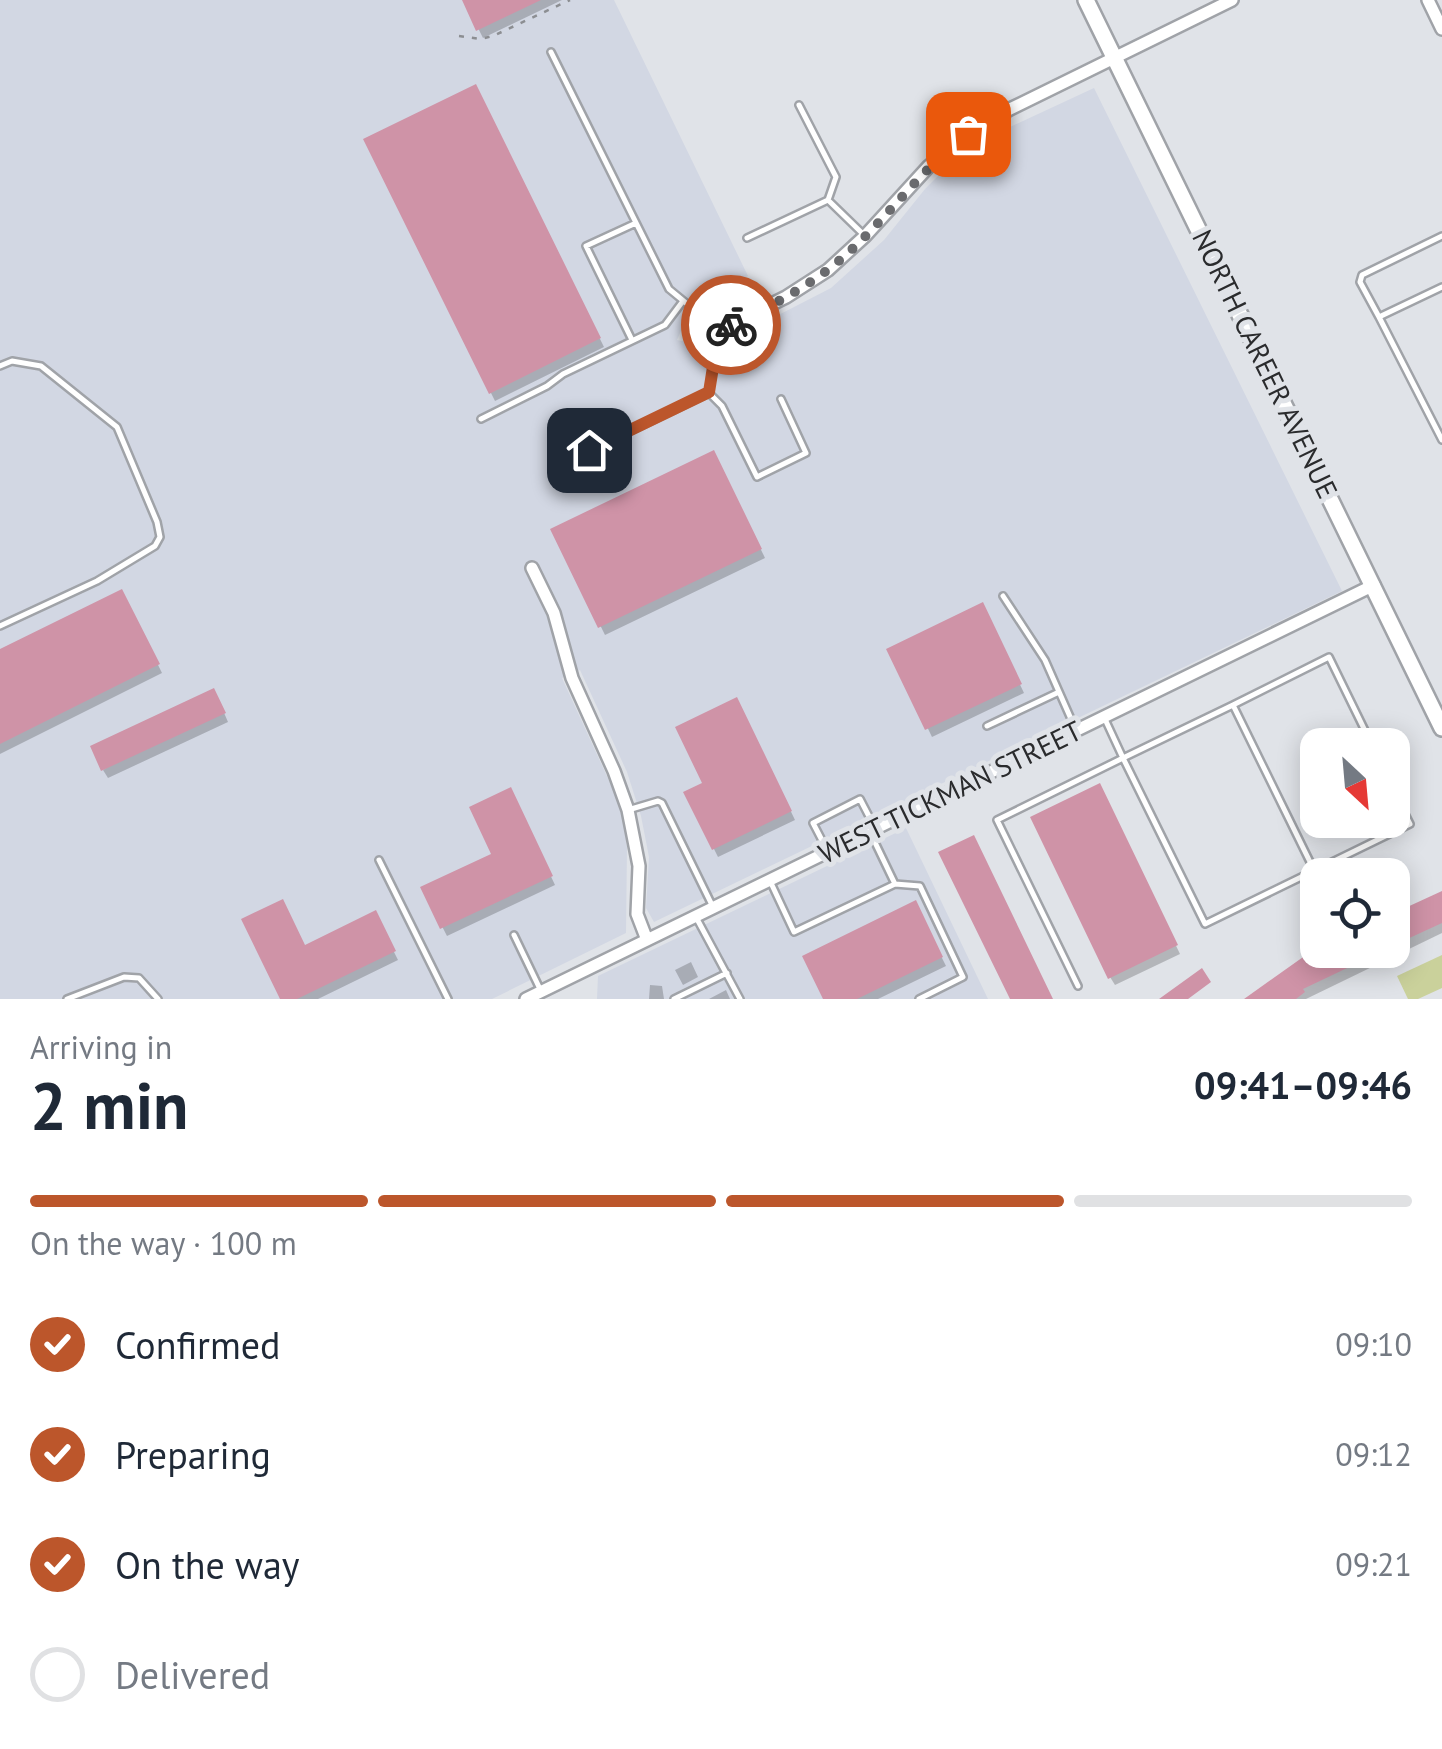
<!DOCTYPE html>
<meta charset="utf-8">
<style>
body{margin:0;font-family:"PT Sans",sans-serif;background:#f2f2f3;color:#1f2937;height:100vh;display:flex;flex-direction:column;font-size:38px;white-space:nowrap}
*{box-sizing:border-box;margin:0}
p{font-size:32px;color:#747a83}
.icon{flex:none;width:55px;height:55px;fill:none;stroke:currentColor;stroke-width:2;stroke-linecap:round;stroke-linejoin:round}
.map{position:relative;height:999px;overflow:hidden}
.side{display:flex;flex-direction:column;background:#fff;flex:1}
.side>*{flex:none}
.needle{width:65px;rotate:154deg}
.controls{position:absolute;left:1300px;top:728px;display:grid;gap:20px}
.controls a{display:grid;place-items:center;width:110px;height:110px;border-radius:20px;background:#fff;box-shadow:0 5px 25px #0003;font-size:50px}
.pin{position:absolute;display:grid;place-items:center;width:85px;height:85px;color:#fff;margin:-42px;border-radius:20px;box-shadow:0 5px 15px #0006}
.courier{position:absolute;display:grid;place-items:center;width:100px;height:100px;margin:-50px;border:8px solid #bc562b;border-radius:50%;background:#fff;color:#222;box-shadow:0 2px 12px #0007}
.summary em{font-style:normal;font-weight:800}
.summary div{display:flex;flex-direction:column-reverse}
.summary{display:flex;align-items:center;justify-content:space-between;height:170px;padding:0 30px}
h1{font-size:65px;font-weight:800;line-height:75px}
.bar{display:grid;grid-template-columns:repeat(4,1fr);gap:15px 10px;align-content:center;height:120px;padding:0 30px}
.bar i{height:12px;border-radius:8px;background:#e0e1e3}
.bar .current{background:#bc562b}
.bar p{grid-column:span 4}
ol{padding:0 30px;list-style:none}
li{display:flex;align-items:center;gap:30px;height:110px}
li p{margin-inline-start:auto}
li .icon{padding:10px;border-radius:50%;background:#bc562b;color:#fff;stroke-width:4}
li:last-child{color:#747a83}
li i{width:55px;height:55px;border:5px solid #e0e1e3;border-radius:50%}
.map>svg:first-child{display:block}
</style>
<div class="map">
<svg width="1442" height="999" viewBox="0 0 1442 999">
<rect width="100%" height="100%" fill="#e0e3e8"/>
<path fill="#d2d7e3" d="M0,0H614L748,276L694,301L677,340L714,348L831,288L884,240L925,189L967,147L1094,88L1342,591L654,922L646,908L649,857L641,816L627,772L580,670L562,678L622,809L627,847L626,933L492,999H0Z
M906,828L988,999H597L598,976Z"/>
<path fill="#cad19b" d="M1442,955V988L1418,999H1408L1397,976Z"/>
<path fill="#0003" d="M464,0H562L483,38Z
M479,95L604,347L495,401L491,393Z
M718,461L765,558L605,635L553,530Z
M126,600L162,673L0,754V652Z
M986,614L1024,693L932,737L890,650Z
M218,699L228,722L108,778L103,770Z
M741,708L795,820L718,857L686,793L705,784Z
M1103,794L1180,954L1115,985L1110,977Z
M514,798L555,885L447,936L423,889L494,855Z
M1442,893V933L1306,999H1246L1320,950H1392V916Z
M919,912L946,966L878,999H825Z
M379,922L398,960L318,999H283L305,948Z
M691,962L698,977L683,985L675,970Z
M650,985L662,986L664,999H649Z
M726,990L730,999H709Z"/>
<path fill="#cf93a7" d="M462,0H541L476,31Z
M476,84L601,338L489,394L363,139Z
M714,450L762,549L598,628L550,529Z
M122,589L160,664L0,744V649Z
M983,602L1022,684L925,730L886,649Z
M214,688L226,713L101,771L90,746Z
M737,697L792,811L712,850L683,792L702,783L675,727Z
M1100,783L1178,945L1108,979L1030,817Z
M511,787L553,876L440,929L420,887L491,854L469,807Z
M974,835L1053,999H1010L938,852Z
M1442,891V923L1392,946V914Z
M283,899L305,945L376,910L396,951L297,999H280L241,919Z
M916,900L943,957L857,999H823L802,956Z
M1313,950H1385L1303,989L1305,992L1296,999H1244Z
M1202,968L1211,982L1188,999H1159Z"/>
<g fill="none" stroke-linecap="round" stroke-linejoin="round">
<defs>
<path id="lane" d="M551,52L669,289L719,330L709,393L589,451
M799,105L836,177L828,200L863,234
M747,238L828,200
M1442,287L1379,317L1442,440
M1379,317L1360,282L1362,275L1442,236
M632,340L586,246L636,223
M0,366L12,361L41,366L117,427L157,522L160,537L155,546L97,581L0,626
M709,393L722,406L757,477L806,453L781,399
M481,419L547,386L563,374L665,325L683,301
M1003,596L1045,660L1075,728
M1233,705L1123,758L1205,924L1410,824L1392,788
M987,726L1059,692
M628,810L658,801L662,803L712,905
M827,850L813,823L860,799L874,826
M379,860L448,999
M1314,870L1233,705L1329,657L1372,745
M771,883L794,932L895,884L870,832
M895,884L920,886L963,977L919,999
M697,919L740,999
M514,935L540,989
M1078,986L997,820L1123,758L1104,717
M67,999L124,977L139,978L158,999
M674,999L727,973"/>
<path id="street" d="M1428,0L1442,29
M719,330L786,297L828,270L865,236L929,166L968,133L1010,109L1232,0
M532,568L554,613L572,678L614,771L628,810L639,866L637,914L647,940
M526,999L1374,585"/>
<path id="secondary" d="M1086,0L1442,728"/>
</defs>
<use href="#lane" stroke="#a0a3a8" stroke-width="10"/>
<use href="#street" stroke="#a0a3a8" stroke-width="16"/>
<use href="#secondary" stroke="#a0a3a8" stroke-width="20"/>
<path stroke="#8c8e92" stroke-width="2.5" stroke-dasharray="5 8" stroke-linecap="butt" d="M459,36L480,39L493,36L570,0"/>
<use href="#lane" stroke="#fff" stroke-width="5"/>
<use href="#street" stroke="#fff" stroke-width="11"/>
<use href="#secondary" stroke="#fff" stroke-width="15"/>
</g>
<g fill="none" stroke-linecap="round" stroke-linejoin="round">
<path stroke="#6a6b6e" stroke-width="10" stroke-dasharray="0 18" d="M731,325C772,306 814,284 848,253C890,215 922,168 968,134"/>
<path stroke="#bc562b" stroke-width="12" d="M589,450L709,392L719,330L731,325"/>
</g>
<g text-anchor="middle" stroke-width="10" stroke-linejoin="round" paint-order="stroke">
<g font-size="28" fill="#2a2b2d" stroke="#e0e3e8">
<text transform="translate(1265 364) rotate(64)" y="10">NORTH CAREER AVENUE</text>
<text transform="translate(950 792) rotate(-26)" y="10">WEST TICKMAN STREET</text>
</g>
</g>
</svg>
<div class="controls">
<a><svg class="needle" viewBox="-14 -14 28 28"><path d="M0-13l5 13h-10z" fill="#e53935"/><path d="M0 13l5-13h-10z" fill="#747a83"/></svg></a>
<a><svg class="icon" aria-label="locate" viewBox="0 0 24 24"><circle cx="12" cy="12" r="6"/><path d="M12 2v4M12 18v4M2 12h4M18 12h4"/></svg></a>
</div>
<div class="pin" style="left:968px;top:134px;background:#ea580c"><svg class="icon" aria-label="bag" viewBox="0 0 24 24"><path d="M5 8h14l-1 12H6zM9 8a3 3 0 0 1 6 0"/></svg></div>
<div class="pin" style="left:589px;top:450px;background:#1f2937"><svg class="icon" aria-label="home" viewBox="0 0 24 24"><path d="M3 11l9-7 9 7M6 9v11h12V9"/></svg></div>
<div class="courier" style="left:731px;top:325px"><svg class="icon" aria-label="bike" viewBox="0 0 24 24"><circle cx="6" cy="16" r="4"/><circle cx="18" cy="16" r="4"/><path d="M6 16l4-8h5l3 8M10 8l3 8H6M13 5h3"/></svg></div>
</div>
<section class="side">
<div class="summary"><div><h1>2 min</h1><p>Arriving in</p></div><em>09:41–09:46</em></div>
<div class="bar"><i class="current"></i><i class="current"></i><i class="current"></i><i></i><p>On the way · 100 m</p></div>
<ol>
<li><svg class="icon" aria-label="check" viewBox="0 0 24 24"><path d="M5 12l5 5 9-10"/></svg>Confirmed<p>09:10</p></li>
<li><svg class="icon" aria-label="check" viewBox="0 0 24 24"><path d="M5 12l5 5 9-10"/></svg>Preparing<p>09:12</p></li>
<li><svg class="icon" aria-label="check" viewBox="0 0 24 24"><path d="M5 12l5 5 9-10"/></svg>On the way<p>09:21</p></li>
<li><i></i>Delivered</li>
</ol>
</section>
